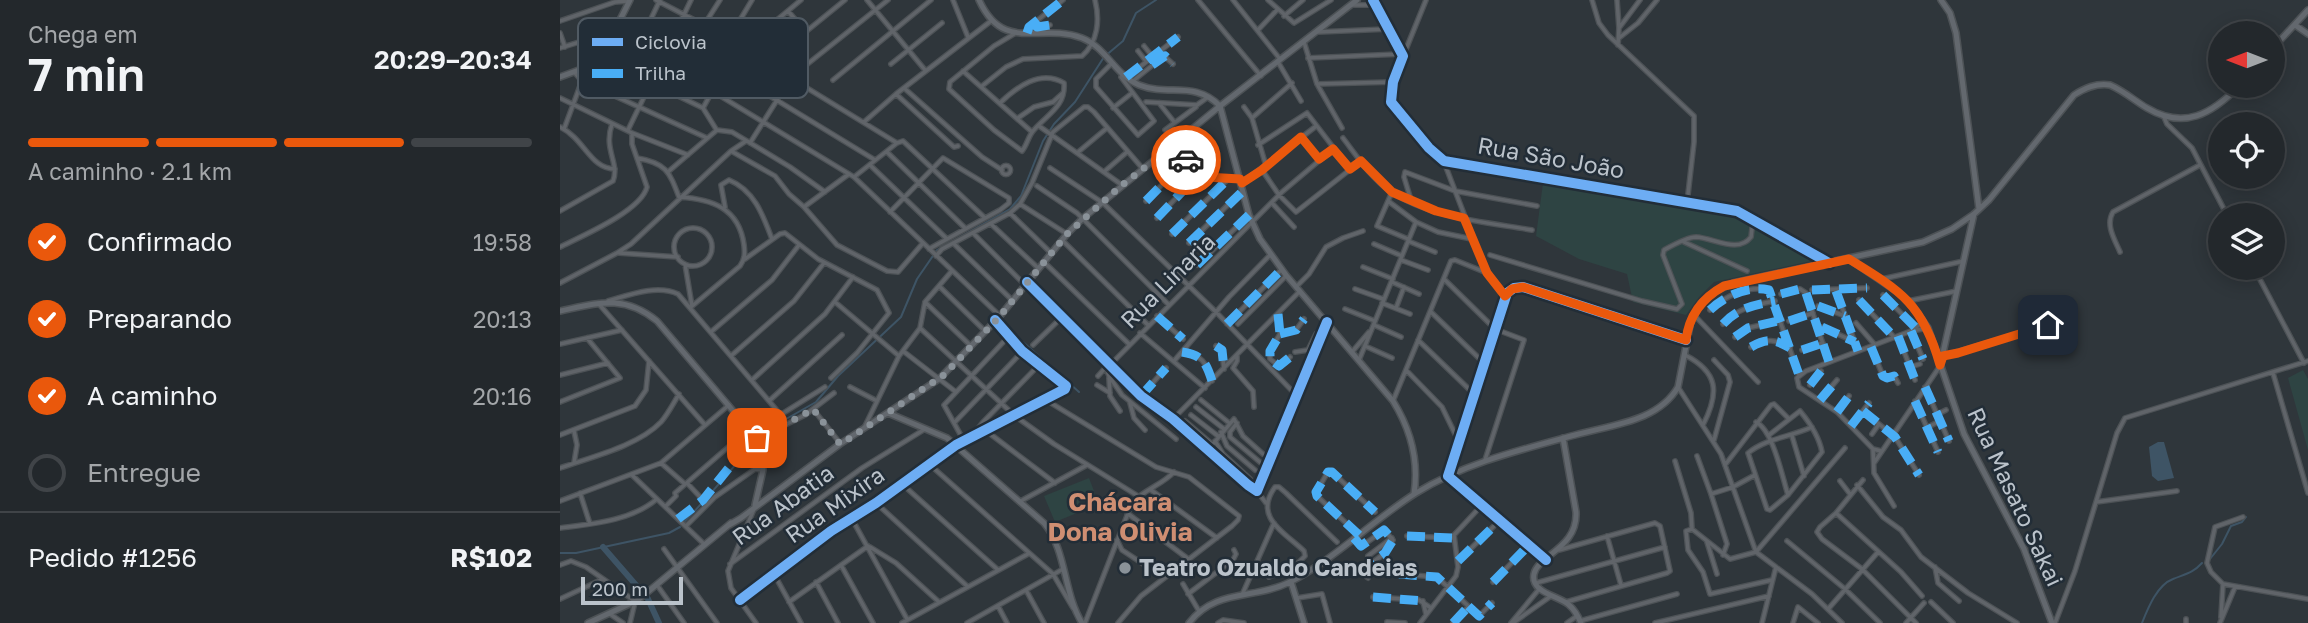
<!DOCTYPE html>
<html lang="pt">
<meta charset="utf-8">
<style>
body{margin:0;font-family:"Golos Text",sans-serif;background:#2f3438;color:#f1f3f6;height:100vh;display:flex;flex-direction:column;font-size:26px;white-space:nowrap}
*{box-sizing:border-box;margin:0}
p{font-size:23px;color:#a3a6a9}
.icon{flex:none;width:38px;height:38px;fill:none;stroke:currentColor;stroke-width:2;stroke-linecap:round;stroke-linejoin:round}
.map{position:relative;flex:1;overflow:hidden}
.sheet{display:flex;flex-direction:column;background:#23282c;width:560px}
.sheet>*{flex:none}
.needle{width:46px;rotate:270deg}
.tools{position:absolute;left:1648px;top:21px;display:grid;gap:14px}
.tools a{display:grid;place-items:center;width:77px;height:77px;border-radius:50%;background:#23282c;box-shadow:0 4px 18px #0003,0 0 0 2px #404448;font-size:35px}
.scale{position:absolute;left:21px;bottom:18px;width:102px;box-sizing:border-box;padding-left:7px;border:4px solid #bbc3cb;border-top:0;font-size:19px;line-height:24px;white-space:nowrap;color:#bbc3cb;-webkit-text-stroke:5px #222d37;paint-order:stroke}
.pin{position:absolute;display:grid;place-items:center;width:60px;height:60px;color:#fff;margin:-30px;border-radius:14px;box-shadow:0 4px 10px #0006}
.courier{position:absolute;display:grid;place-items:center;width:70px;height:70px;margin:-35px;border:5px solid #ea580c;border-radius:50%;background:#fff;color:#222;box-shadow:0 2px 9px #0007}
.summary em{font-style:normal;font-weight:600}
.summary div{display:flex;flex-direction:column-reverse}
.summary{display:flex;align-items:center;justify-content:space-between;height:119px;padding:0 28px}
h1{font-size:46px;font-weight:600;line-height:52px}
.bar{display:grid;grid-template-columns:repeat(4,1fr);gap:10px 7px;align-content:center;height:84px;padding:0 28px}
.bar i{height:9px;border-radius:5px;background:#404448}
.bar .current{background:#ea580c}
.bar p{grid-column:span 4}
.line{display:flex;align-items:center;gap:18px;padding:0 28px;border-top:2px solid #404448}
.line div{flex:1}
ol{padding:0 28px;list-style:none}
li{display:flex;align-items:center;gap:21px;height:77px}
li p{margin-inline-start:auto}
li .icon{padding:7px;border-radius:50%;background:#ea580c;color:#fff;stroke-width:4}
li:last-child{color:#a3a6a9}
li i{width:38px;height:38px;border:4px solid #404448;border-radius:50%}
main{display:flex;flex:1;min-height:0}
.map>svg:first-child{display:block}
</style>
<main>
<section class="sheet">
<div class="summary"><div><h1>7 min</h1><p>Chega em</p></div><em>20:29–20:34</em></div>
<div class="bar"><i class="current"></i><i class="current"></i><i class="current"></i><i></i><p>A caminho · 2.1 km</p></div>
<ol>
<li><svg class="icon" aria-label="check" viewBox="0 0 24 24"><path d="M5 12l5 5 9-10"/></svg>Confirmado<p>19:58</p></li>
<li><svg class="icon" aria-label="check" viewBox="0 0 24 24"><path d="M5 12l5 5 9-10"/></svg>Preparando<p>20:13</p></li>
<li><svg class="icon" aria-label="check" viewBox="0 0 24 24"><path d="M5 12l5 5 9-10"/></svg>A caminho<p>20:16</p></li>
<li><i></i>Entregue</li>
</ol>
<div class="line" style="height:91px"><div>Pedido #1256</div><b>R$102</b></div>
</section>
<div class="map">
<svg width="1748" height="623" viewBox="0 0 1748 623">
<rect width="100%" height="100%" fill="#2f363b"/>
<path fill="#2e4443" d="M983,183L1181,217L1256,260L1154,282L1139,297L1126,315L1073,302L1067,274L1019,259L976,236Z
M1743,370L1748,379V450L1728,378Z
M529,478L539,504L495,522L484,496Z"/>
<path fill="#3e5465" d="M1598,442H1604L1614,478L1598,481L1592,476L1589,447Z"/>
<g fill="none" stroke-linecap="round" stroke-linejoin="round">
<path stroke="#3e5465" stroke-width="2" d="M463,342L519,392
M199,437L205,431L256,402L278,376L341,317L357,279L377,250L450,209L461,196L483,141L494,124L515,102L544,57L563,41L576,13L596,0
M125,521C150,496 172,468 196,441
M0,553H16L109,533L120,527
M1650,559L1662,544L1671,526L1682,522L1686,517
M1582,623C1588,608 1597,585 1613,579C1625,574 1633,573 1642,563"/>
<path stroke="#3e5465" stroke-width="6" d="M43,547L88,599L99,623"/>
<defs>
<path id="street" d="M96,0L144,25L337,143
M307,0L365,70
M393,0L408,37
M638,0L701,76
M673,0L720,59
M708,0L734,23L771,0
M1032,0L1039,23L1048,35L1134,116V142L1127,203
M1057,0L1059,28
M793,5H815
M228,11L246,32
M724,16L743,0
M0,21L55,2L68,1
M473,23L477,27L490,25
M144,25L160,0
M698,30L717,10
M758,32L828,29
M0,33L5,47
M467,33L469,27L503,0
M112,36L167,64
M1059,38L1078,23L1097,0
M194,39L241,0
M168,40L192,0
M744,42L757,84L782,128
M1058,45L1059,28L1080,0
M584,46L592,56
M227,47L285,0
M0,48L39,36H52
M578,51L586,61
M844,54L866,0
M748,58L841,54
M42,59L143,108L156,129
M101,60L155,86
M718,62L741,101
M552,63L536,79V87L578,135L594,121L561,77L563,74
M331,64L382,23
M245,66L328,0
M164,68L315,160
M66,71L100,0
M403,71L472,132
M15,73L22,81L147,138
M567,77L618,37
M273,80L371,0
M573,81L604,56L613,64
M757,84L832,82
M422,86L446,67L463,59L522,56C538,42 540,20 535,0
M344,88L422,157L442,170
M152,91L294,177L440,316
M336,94L394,147L398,146
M0,98L72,133L128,155
M586,102L637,105L648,97
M440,103C457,87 480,69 504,83C506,107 486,115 473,131C468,137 467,145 462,151L434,130L389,89L390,82L434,46L454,34
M599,103L615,123
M684,107L692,118L706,166
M143,108L177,46L194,40L214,52
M553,108L572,93
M1604,117L1607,124L1632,148L1667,215
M458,118L474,107L493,102L503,93
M692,118L732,83
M304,122L336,94L431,21
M479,126L562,185
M0,127C25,139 30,169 55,169
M4,129L20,86L36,66
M68,130L131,0
M605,130L636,107
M741,137L759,159
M783,138C796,155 811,178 830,191C870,218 925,222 972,230
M190,143L231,78
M617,143L624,158L643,176L680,179
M698,145L747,113L789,168
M171,151L186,141
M327,152L405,228
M517,153L547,128
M77,158C106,163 109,171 119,197
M884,162L924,266L945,296
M310,165L386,238
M441.5 170a4.5 4.5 0 1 1 9 0a4.5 4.5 0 1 1-9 0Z
M490,168L543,203L656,312L737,396
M702,170L719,195L736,212L801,161
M109,171L157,130L172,132L230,167L265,192
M545,171L567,152
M294,177L337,143L343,141L425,218
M682,183L755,127
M477,186L517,213L609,305
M832,192L817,226L848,239
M119,197C152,199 179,208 184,245C185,253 185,259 180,266L131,307
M851,200L844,177L845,172L895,191L977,206
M586,201L626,160
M828,201L856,222
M712,203L734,227
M460,204L507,234
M165,207L161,185L169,180C194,190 203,215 212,239
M244,207L289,174
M0,211L53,181C60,163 43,150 52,124
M330,212L383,158L449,198V203L440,210L369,249
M450,213L491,253
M597,218L640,173
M431,224L478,268
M114 247a19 19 0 1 1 38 0a19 19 0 1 1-38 0Z
M413,233L465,285
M612,234L668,179
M502,240L588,325
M848,241L875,252
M1124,242L1187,271
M393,243L452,300
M629,243L682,191
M814,244L842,256
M0,247C22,236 81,211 87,187L72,144V133
M1560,252C1555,240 1545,225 1553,212L1640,165
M59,253L118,257
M930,255L1082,301L1117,309L1122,304L1103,255L1104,250C1113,245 1127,237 1136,237C1154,238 1178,254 1191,237L1193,220
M376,256L382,249L450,213L460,204L472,183L493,132L524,107H528L534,112L583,169
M185,259L220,234L225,233L258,259L317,290L329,313L297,353L271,378
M841,260L868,270
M484,262L569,344
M125,264L132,306
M637,265L688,216
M803,267L833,279
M1694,268L1744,363
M884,279L935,329L964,340L925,460
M1322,279L1404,261
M467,282L581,396L613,419L688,485L697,491L766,324
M832,282L859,294
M0,283L57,253L71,244L171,151L215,176L229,194L244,207L277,245L327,271L338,272L363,243
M379,286L425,331
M737,286L749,274L766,247L783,238L803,231
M795,289L823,299
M1252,290L1307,288
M1276,291L1298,351
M1221,294L1240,289L1246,293L1269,362
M1323,295L1355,327
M1299,300L1335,338
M48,301C69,295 97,284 118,294L220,414
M1348,301L1397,291
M275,302L339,356
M365,302L411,346
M38,303L145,425
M822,303L850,314
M1258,306L1285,316
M836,308L844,287
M785,309L815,321
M1150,310C1165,296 1188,285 1209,290L1239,375
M871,312L924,363
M718,314L720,334L710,351V359L719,366L730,357
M597,316L623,339
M1135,316L1198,382
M1229,321L1253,313
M1296,323L1315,345
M667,324L722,269
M678,324L726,276
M1163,324C1178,308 1194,305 1215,301
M814,325L841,337
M1262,327L1293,341
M360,328L455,416L494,444L578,496
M152,331L212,280L239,245
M1351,331L1363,359
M1351,331L1368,328
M580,333L645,388
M720,334L736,330L744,319
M1338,336L1355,380
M1175,337L1188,328L1222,320
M858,340L914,394
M0,344L62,330
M473,345L502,317
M656,346L662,350L664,369
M805,346L832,358
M1191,347C1207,338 1215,339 1230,348
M1311,347L1323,376L1327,378L1334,376L1338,383
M1242,350L1263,343
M343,351L396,392
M622,352C642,355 646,362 652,381
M735,352L748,350L756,334
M792,352L809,332
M172,355L234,301L264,263
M541,355L549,376L562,395L616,439
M1125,355C1158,372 1160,392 1143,425
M677,356V361L673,368L693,391L694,407
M1383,356L1505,320
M799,360L856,222L878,232L912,239
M1154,360L1168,375L1170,382L1154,440
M614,361L669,297L710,255
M550,365L722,192L773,149
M1350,367L1360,364
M846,370L882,407L898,440
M1713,373L1748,493
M0,375L48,363
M538,376L546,367
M549,378L550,396L560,411
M192,380L265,314L293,277
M537,385L550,393
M1250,385L1261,371
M290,387L317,401
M1118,387L1161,454L1196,552L1252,594L1282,623
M1365,387L1389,441
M581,396L606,368
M486,400L596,467L629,477L679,516L678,520L672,526L581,596L558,623
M641,400L668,422
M1260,400L1277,380
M209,401L282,335
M833,401L891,261L895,260L927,273
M1355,401L1378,452
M0,402L60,378L27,338
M570,403L574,418L585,430
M636,407L664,429
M253,409L280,443
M1303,411L1335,437L1359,475
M1277,412L1289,396
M1378,414L1386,410
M631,415L658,436
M613,419L740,291
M625,421L652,444
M1196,422C1213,430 1222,476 1228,495
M394,423L462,352
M677,423L670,432V437L701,463
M305,426L339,356L360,328L365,302L391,272
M1291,426L1309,403
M1366,428L1380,421
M425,430L495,483
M193,432L265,387
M661,432L667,446L695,470
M1312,434L1319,424
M0,435L75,406L86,390L89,361
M413,435L423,422L479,365
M1209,435L1240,411C1250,423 1259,436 1262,452L1228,495L1210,510L1207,509L1188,453C1207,438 1230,437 1252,427
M1232,436L1244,476
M404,441L384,405L449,336
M655,441L663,454L690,479
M202,445L223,426L245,415L274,393
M1313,449L1314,473L1334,506
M648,450L674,419L683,436L703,454
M1321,451L1313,449L1277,412L1239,387L1237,378L1246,371L1351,331L1364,321
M1137,456L1151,494
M1115,461L1131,513L1132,529
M14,463L17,445L14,431
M101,463L125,484
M1314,463L1380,366
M369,464L493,574L513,608
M1165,465L1211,405L1214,404L1228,418
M0,468C31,457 78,446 101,422C108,414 113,404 119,394
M72,475L144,544
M1303,480L1276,513L1260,527L1257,532L1262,539L1302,569L1356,623
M1280,481L1290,494
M127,483L143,500
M342,484L437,569
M1297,485L1323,517L1341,530L1361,557L1408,593L1457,623
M591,490L657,538
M697,491L706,503
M20,493L30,524
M0,501L101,463L169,405
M459,502L527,465
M1536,502L1617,491
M316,503L407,586
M106,506L116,496L115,493L188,430
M194,509L168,571L171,588L196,623
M567,513L627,558
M1276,513L1341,572L1362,596
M1683,517L1655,527L1647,563L1651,572L1663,584L1748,599
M292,519L347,619
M126,526L155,497L195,469L203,470
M0,528C32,524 71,521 97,499
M799,535L757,496L756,492L768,472H772L815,512
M847,536L893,538
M1047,536L1061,585
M795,539L799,546H802L824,530L833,540L825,553L804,569L803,574L808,578
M557,540L562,550L603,577
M1227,541L1285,589L1320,623
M1147,542L1157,574
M310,547L336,563L379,602
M104,549L157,623
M999,550L1095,523L1100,526L1110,571L1107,573L1006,602
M1163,555L1167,544L1151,494L1173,487L1195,475
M808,556L832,538
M984,559L888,476L947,293L954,288L963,287L1126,340
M898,561L934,526
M170,564L302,468L365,429
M0,565L11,561L26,567L72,599L75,602L70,623
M281,565L313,623
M1375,567L1378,583L1399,601
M214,574L241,623
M839,574L877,577L919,616L932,603
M709,577L737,564L745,556L744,551C724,532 693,517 715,487H719L726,493L777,542
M1212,580L1150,594L1143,572L1128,550L1126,531L1132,529L1170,559L1196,552L1285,448
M256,582L278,623
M933,582L969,545
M976,583L1105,547
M623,584L639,611
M97,585L124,623
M466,590L484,623
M628,594L673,560L676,554L674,550
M682,595L714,523
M813,597L859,600L871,608
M737,598L762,594L770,623
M0,599L43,579
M180,600L271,531L316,503L396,445L505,389L506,386L462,351L436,322
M863,601L866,614
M229,602L308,546
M1371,602L1393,623
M438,606L447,623
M1269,608L1318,552
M50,614L63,623
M1661,617L1663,584
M1020,621L1117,594
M827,622L845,623
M342,623L468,554
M407,623L503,569
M525,623L572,503C583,490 602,485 614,472
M658,623L663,620L684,623
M860,623L896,576L898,567L894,535L921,506
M893,623L908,607
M951,623L980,588
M953,623L991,596
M1007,623L1017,616
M1095,623L1209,596
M1202,623L1216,567
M1233,623L1238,607L1258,623
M1346,623L1364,603
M1495,623L1515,571L1557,433L1565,418L1748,361
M1626,623V619
M1660,623L1675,587"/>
<path id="secondary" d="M419,0C444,54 479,22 522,38C546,47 555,75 579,85C609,97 634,80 660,106L689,215L700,239L726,275L833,401C851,430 859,461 854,494
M813,0L843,56L833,82L831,102L869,148L884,161L1177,211L1269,263
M1381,0L1390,13L1396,33L1419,209
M1735,25L1748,34
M1713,48L1748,10
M0,77L38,63L70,0
M1289,259L1339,293L1348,301L1368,328L1404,434L1464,549L1492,623
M0,311C38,303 64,294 97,321L202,445L203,470L195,505
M1381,362L1414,214
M328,413L387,438L484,523C507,551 503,592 522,623
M1003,438L1016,512C1018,548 978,555 974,574C970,593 1000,596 1009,605C1015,610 1018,616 1021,623
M169,525L181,518L280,444L379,379L440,316L507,234L522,219L660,106L797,0
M731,582L744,623
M28,623L78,600L171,523
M629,623C656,588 694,600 730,582C775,559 813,520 856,493C905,463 960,450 1015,435C1050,425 1098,422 1118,387L1131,320L1141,303L1156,291L1173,283L1363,242L1392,229L1414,214L1429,200L1514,95C1525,88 1536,83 1550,85C1564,91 1575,101 1587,108C1624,130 1652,114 1679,86"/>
</defs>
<use href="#street" stroke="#4d5256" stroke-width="6"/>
<use href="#secondary" stroke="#4d5256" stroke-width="8"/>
<use href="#street" stroke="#606469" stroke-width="3.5"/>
<use href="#secondary" stroke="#63686e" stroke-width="5"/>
<path stroke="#49aef6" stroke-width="9" stroke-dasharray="18 9" stroke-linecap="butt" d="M473,23L477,27L490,25
M467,33L469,27L503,0
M592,65L605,56L613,64
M566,77L618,37
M586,201L626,160
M597,218L640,173
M612,234L668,179
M629,243L683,191
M637,265L689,215
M1252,290L1307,288
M1276,291L1298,351
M1221,294L1240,289L1246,293L1269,362
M1323,295L1355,327
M1299,300L1335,338
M1258,306L1285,316
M1150,310C1165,296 1188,285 1209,290L1239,375
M718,314L720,334L710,351V359L719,366L730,357
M597,316L623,339
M1229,321L1253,313
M667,324L722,269
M1163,324C1178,308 1194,305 1215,301
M1262,327L1295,342
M1351,331L1363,359
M720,334L736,330L744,319
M1338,336L1355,380
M1175,337L1188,328L1222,320
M656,346L662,350L664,369
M1191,347C1207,338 1215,339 1230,348
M1311,347L1323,376L1327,378L1334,376L1338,383
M1242,350L1263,343
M622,352C642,355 646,362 652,381
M1250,385L1261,371
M1365,387L1389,441
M581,396L606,368
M1260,400L1277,380
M1355,401L1378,452
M1303,411L1335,437L1359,475
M1277,412L1289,396
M1291,426L1309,403
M118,519L143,500L188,444
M799,535L757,496L756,492L768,472H772L815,512
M847,536L893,538
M794,538L801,546L824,530L833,540L825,553L804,569L803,574L808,578
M898,561L934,526
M839,574L877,577L919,616L932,603
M933,582L969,545
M813,597L863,601
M893,623L908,607"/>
<defs>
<path id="cycleway" d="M813,0L843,56L833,82L831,102L869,148L884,161L1177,211L1269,263
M467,282L581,396L613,419L688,485L697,491L767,322
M986,560L888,476L947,293L954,288L963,287L1126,340
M180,600L271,531L316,503L396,445L505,389L506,386L462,351L435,320"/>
</defs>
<use href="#cycleway" stroke="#222d37" stroke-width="15"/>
<use href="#cycleway" stroke="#6dadf4" stroke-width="10"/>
</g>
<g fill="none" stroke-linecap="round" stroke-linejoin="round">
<path stroke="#8a9299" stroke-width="7" stroke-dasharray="0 12.6" d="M197,438L202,445L223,426L253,409L280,444L290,438L384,375L440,316L507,234L562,185L617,143L626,160"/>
<path stroke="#ea580c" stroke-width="9" d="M626,160L646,177L680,179L682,183L702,170L741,137L759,159L773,149L790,169L801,161L832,192L876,211L904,218L927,273L945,296L952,289L963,287L1126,340C1129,315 1142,298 1164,286L1289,259C1341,291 1363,304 1380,365L1383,356L1398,353L1488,325"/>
</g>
<circle fill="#8a9299" stroke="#222d37" stroke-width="2.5" cx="565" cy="568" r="7"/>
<g text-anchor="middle" stroke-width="5" stroke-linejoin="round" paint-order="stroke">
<g font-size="23" fill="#bbc3cb" stroke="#222d37">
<text transform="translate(991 158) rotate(10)" y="8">Rua São João</text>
<text transform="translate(608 281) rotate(-45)" y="8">Rua Linaria</text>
<text transform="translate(1455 497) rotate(65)" y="8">Rua Masato Sakai</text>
<text transform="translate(223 505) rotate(-36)" y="8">Rua Abatia</text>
<text transform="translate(275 505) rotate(-35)" y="8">Rua Mixira</text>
</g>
<g font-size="23" font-weight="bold" fill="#bbc3cb" stroke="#222d37" text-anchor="start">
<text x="579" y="576">Teatro Ozualdo Candeias</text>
</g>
<g font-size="26" font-weight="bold" fill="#cf8e72" stroke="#222d37">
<text x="560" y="511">Chácara<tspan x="560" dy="30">Dona Olivia</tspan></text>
</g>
</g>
<rect x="18" y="18" width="230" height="80" rx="10" fill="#222d37" stroke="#505a63" stroke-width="2"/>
<rect x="32" y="38" width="31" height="8" fill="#6dadf4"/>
<rect x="32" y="69" width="31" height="9" fill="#49aef6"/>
<g font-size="19" fill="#bbc3cb">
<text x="75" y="49">Ciclovia</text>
<text x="75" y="80">Trilha</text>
</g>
</svg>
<div class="tools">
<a><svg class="needle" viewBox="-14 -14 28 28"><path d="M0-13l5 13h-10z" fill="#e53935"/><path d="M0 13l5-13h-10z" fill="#a3a6a9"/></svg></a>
<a><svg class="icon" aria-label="locate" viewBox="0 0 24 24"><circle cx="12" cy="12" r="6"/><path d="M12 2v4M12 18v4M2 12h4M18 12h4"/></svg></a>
<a><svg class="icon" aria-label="layers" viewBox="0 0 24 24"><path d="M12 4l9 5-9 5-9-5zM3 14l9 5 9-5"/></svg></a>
</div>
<div class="scale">200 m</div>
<div class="pin" style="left:197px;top:438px;background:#ea580c"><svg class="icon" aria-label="bag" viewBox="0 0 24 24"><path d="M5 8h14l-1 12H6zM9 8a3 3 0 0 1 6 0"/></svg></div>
<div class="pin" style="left:1488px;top:325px;background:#1f2937"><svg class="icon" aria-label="home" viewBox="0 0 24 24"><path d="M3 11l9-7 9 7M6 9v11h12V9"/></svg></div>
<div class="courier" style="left:626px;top:160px"><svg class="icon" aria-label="car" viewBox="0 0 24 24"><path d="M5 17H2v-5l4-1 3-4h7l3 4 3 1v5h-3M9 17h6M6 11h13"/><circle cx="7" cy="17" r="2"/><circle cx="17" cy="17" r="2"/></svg></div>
</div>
</main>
